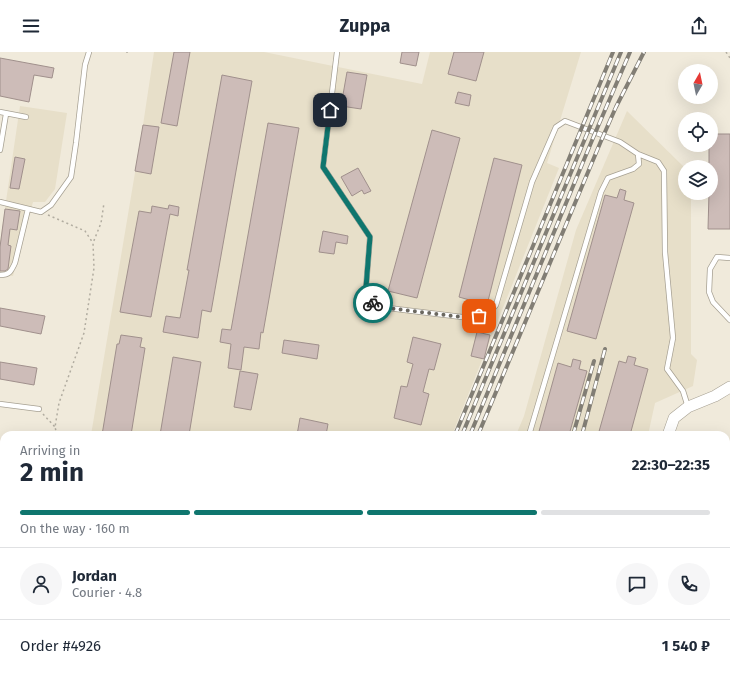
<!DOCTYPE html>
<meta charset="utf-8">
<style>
body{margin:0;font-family:"Fira Sans",sans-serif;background:#f6f6f7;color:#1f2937;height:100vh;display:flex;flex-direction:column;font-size:15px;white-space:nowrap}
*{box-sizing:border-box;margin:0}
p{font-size:13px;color:#747a83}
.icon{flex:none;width:22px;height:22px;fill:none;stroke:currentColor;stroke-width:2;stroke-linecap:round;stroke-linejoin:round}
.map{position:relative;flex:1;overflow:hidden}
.panel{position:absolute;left:0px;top:379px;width:730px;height:248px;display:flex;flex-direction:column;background:#fff;border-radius:12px 12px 0 0;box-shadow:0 4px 16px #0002}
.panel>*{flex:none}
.needle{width:26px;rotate:9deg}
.buttons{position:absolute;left:678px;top:12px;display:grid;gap:8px}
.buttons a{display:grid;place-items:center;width:40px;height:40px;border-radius:50%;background:#fff;box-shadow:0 4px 16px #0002;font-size:20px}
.pin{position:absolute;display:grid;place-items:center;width:34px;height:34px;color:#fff;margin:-17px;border-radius:8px;box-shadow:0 2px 6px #0006}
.courier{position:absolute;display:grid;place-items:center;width:40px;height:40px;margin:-20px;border:3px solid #0f766e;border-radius:50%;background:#fff;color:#222;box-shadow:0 1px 5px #0007}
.summary em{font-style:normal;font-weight:700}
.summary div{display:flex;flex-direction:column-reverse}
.summary{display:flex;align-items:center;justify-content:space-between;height:68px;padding:0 20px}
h1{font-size:26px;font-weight:700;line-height:30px}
.bar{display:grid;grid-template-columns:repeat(4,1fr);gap:6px 4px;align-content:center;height:48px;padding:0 20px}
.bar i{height:5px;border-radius:3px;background:#e0e1e3}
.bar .on{background:#0f766e}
.bar p{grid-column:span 4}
.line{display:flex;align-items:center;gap:10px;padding:0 20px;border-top:1px solid #e0e1e3}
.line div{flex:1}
.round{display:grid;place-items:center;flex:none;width:42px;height:42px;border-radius:21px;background:#f6f6f7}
header{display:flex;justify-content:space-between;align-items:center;height:52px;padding:0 20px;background:#fff;font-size:18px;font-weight:700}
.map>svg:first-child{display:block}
</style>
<header><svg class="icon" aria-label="menu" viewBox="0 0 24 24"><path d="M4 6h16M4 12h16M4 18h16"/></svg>Zuppa<svg class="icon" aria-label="share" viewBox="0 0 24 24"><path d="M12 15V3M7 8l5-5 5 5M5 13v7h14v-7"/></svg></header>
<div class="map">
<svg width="730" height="627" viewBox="0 0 730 627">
<rect width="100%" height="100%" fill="#f0eadb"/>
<path fill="#e7dfc9" d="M154,0H264L422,32L430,0H581L547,111L559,116L452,383H91L143,73Z
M20,54L67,61L55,137L45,150H33L13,224L0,223V190Z
M627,59L685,116V141H691V302L697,308L693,334L655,351L648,383H516L524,364L576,178Z
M726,540L730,542V627H630L631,623H726Z
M48,623H306L305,627H48Z
M417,623H595V627H416Z"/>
<path fill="#cdbcb8" stroke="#a0908c" d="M174,0H190L177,74L161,71Z
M402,0H419L416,14L400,11Z
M454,0H484L476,29L448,22Z
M0,6L54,16L52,26L34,23L29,50L0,44Z
M347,20L367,23L361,57L341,54Z
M222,23L252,29L211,260L202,258L198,286L163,280L166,264L180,266L189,218H187Z
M458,40L471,43L469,54L455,51Z
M268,71L299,76L263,281L261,280L259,297L244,295L241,318L228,316L231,292L220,290L222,277L231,278Z
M143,73L159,75L151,122L135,119Z
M432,78L460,86L417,246L388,239Z
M711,82H730V177H708L709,141H711V115H709V93H711Z
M15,105L25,107L19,137L10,136Z
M494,106L522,113L487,253L459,245Z
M358,116L371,139L364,142L362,138L352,144L341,125Z
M620,137L626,139L624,148L634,151L596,287L567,279L605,143L617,146Z
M169,153L179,155L178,164L170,162L151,265L120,260L139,159L151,161L152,154L168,157Z
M5,157L20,159L17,178L10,177L8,193L11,194L8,217L5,219H0V195Z
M323,179L348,184L347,192L336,190L334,202L319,200Z
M0,256L45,264L41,282L0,274Z
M477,280L490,283L484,307L471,304Z
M121,283L142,286L140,295L145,296L131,383H102L117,292H119Z
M413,285L441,292L434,318L429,317L423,340L429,342L421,373L394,366L401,334L407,335L413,312L407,310Z
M284,288L319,293L317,307L282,301Z
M628,304L636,306L634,313L648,317L630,383H598L619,309L626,311Z
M173,305L201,310L189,383H160Z
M573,307L581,309L579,317L587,319L569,383H538L558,311L571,315Z
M0,310L37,316L34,333L0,327Z
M240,319L258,322L251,358L234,355Z
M300,366L328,372L326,383H297Z"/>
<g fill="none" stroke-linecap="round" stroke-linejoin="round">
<defs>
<path id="service" d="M337,0L323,115L370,185L365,248L380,255L470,266L488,262L496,253L532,130L556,75L565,69L620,90L638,102L639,112L633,117L608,126L601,140L529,383
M0,60L26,65
M0,98L6,62
M638,102L658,110L664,119L665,200L673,286L667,317L683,339L688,355
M0,150L41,160L51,153L71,125L76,91L85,13L89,0
M730,206L717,205L710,217L709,240L713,250L730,268
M0,223C10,223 11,219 15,211L28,157
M0,352L39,357"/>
<path id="tertiary" d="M668,383L674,366L688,355L715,344L730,335
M611,627L612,623"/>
</defs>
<use href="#service" stroke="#a7a193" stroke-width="6"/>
<use href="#tertiary" stroke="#a7a193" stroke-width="12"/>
<path stroke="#b1aca0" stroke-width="1.5" stroke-dasharray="2 3" stroke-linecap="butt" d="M726,0L730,6
M127,1V0
M48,163L85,179L93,191
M43,362L55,375
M57,383L55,375L59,351L84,281L94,216L93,191L101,171L104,151
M27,627L28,623"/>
<use href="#service" stroke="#fff" stroke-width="4.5"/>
<use href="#tertiary" stroke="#fff" stroke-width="11"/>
<defs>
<path id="rail" d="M455,383L613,0
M462,383L621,0
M470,383L593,86L630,0
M478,383L601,89L616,55L644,0
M573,383L594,309
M582,383L605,297
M353,627L354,623
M362,627L364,623
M369,627L371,623
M378,627L379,623
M506,627L507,623
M517,627L518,623
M528,627L529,623"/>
</defs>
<use href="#rail" stroke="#827e75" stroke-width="4"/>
<use href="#rail" stroke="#fff" stroke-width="2.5" stroke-dasharray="8" stroke-linecap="butt"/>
</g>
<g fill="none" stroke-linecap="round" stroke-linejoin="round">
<path stroke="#6b6860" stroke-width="4" stroke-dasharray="0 7.2" d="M373,251L380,255L470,266L479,264"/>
<path stroke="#0f766e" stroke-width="5" d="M330,58L323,115L370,185L365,248L373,251"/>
</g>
</svg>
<div class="buttons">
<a><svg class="needle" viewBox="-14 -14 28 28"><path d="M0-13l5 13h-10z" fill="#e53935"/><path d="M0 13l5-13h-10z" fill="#747a83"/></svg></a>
<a><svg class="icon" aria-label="locate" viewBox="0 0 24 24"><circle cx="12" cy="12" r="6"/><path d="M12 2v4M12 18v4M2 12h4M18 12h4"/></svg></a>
<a><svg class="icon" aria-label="layers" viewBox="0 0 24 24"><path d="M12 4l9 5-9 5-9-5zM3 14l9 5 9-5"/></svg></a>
</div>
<div class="pin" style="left:479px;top:264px;background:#ea580c"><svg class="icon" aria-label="bag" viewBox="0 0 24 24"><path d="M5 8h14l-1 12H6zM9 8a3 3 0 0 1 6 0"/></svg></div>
<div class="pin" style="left:330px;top:58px;background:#1f2937"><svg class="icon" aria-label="home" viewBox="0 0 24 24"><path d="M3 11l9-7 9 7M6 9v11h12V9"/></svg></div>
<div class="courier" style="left:373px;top:251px"><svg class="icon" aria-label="bike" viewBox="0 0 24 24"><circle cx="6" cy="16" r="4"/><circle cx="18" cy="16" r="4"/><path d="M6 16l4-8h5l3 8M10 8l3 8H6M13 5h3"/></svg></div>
<section class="panel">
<div class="summary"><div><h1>2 min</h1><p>Arriving in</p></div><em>22:30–22:35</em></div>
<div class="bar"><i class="on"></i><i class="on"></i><i class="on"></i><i></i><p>On the way · 160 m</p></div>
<div class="line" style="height:72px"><a class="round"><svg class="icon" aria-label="person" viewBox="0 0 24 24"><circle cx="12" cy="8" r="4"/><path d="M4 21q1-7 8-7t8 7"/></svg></a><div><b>Jordan</b><p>Courier · 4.8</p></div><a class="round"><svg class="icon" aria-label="chat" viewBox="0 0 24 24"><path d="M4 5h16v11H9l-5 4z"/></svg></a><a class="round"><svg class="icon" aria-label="phone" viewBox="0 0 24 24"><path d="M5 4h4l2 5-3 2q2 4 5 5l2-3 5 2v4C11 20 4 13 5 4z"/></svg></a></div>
<div class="line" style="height:52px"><div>Order #4926</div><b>1 540 ₽</b></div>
</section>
</div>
